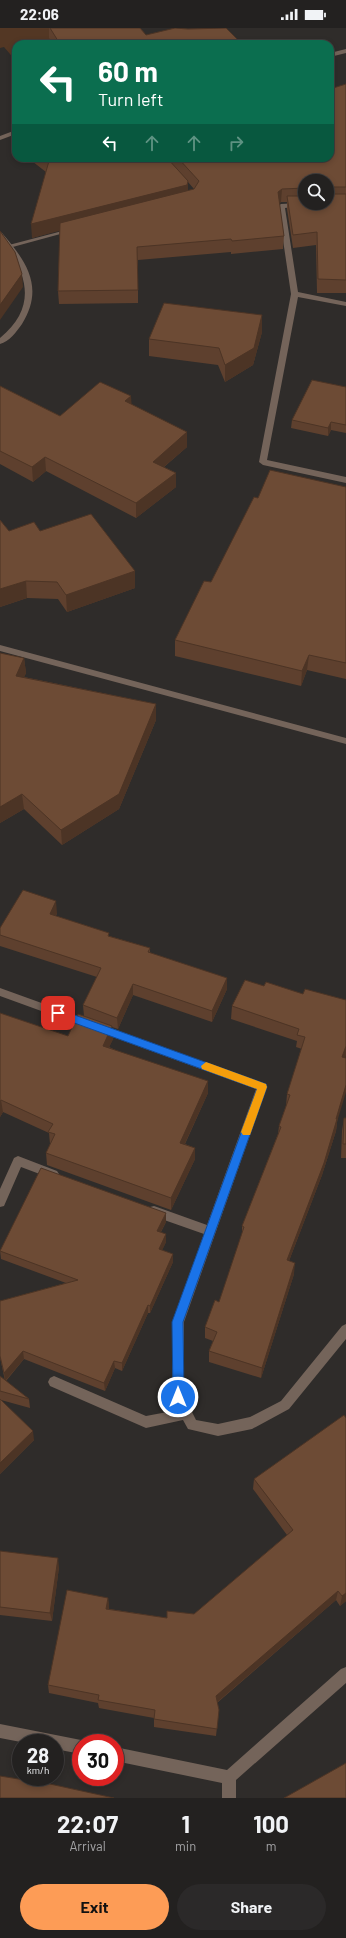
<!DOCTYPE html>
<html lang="en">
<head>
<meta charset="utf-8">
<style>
  body { margin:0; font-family:Barlow,sans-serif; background:#2b2929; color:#f1f3f6; height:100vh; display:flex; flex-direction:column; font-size:15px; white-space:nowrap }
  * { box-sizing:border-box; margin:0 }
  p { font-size:13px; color:#a3a3a5 }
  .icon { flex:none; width:22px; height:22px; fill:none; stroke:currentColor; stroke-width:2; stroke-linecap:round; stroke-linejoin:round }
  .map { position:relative; height:1770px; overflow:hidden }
  .sheet { display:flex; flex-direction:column; background:#232120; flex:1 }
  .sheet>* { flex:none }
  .top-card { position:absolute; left:12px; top:12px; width:322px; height:122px; border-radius:12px; box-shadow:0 2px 6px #0003,0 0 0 1px #403e3e; background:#0b6e4f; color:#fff; overflow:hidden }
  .tools { position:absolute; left:298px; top:146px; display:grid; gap:8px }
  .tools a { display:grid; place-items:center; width:36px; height:36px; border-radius:50%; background:#232120; box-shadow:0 2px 6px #0003,0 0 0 1px #403e3e; font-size:20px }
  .speed { position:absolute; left:12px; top:1706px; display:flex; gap:8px; font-size:20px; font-weight:700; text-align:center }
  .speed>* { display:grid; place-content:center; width:52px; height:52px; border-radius:50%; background:#232120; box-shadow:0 2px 6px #0003,0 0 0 1px #403e3e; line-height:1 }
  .speed small { font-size:10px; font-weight:400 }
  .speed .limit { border:6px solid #d22; background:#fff; color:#111 }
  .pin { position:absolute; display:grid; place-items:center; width:34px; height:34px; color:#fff; margin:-17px; border-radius:8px; box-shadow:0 2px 6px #0006 }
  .me { position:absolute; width:44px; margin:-22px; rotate:0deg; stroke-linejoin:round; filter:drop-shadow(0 0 3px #0008) }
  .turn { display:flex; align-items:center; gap:14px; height:84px; padding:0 20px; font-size:18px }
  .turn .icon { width:52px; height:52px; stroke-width:2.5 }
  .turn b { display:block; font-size:28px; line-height:34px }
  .lanes { display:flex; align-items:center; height:38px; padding:0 20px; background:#0003; justify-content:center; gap:20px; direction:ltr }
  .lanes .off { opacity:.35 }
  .eta { display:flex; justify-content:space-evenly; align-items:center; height:68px; text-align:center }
  .eta b { font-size:24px; font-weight:700; line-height:28px }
  .action { display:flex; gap:8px; margin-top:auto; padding:8px 20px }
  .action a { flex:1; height:46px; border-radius:24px; background:#fd9c56; color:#111; font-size:16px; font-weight:700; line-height:46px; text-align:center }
  .action a+a { background:#2b2929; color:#f1f3f6 }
  .status { display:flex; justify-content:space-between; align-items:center; height:28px; padding:0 20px; background:#232120; direction:ltr }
  .status svg { height:11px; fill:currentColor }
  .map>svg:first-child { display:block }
  .green { fill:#533724 }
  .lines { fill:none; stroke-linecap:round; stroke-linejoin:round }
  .lane { fill:#74645a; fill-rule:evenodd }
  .street { fill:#74645a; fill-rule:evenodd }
  .wall { fill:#5e402e; fill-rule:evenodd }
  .shaded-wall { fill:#4c3425 }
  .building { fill:#6d4b35; stroke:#4c3425 }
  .route { fill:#1a73e8; stroke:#114b97 }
  .slow { fill:#f59e0b }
</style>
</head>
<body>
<div class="status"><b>22:06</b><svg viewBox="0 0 49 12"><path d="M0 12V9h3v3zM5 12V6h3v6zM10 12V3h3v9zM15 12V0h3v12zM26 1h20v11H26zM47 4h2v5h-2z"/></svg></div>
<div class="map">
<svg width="346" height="1770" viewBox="0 0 346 1770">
  <rect width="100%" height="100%" fill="#2f2c2a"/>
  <path class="green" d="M0,0H63L73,16H16V33L4,19L0,20Z"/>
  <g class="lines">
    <path class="lane" d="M70,201L75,202L9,220L5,218Z"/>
    <path class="street" d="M346,21V25L330,29V25Z
      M16,102V106L0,112V108Z
      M300,175L303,177L302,178L285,180L298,264L346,274V278L298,269L267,432L346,449V455L263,437L259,434L291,266L278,178L281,176Z
      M0,204L2,205C26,233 45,259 22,296C17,303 9,314 0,316V310C38,279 28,244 0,211Z
      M0,617L346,710V716L0,623Z
      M0,960L266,1056L267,1059L184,1294V1368L196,1392L218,1396L250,1389L281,1373L342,1298L346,1296V1311L289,1381L252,1401L218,1408L188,1401L183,1392L146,1400L50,1358L48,1354L50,1350L54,1348L146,1388L178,1382L172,1369V1294L204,1206L150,1187L148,1183L150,1179L154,1178L207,1197L256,1061L0,968Z
      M18,1128L57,1143L59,1146L57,1149L53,1151L21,1139L4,1178L0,1179V1161L14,1130Z
      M346,1639V1655L236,1752V1770H222V1755L115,1733V1719L227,1742L341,1641Z
      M0,1696L81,1712L86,1715H81V1726L55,1721V1715H26L0,1710Z"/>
  </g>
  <path class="wall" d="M49,0H140L146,7L188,1L242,16H53L49,10Z
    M346,56V270V265H317L316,217L293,220L287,181V174H281L279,175L284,208L283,221L231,226V224L138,232V275L59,276L58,263L60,202L32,210L46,144L28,130H330ZM305,153H327V175H305ZM188,154L194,161L188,163Z
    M262,287V304L253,337L225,354L218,337L149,328V311Z
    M0,358L60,388L132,377L187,419L164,439L176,445V459L136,490L46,443L33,454L0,436Z
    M346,359V405L331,402L328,408L291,400L292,392Z
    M346,459V651L307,642L301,658L175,628V612L211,554L258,470Z
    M0,492L9,503H40L135,543V560L67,584L58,571L27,570L0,579Z
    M24,630L26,645L24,649L156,676V692L119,781L62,817L24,781L0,795Z
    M57,885L56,888L109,905V908L150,920V925L227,950V961L212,994L133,967L118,1001L112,999L113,1011L109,1019L208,1065L185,1116L195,1120V1131L171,1182L47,1137L46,1125L50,1116L49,1105L3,1084L0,1089V985L68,1008L84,988L83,977L97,949L0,918V900Z
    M264,958L303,966L346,972V1026L345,1030L336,1103L322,1147L289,1233L294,1246L261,1350L209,1334V1323L213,1313L205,1310V1299L219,1274L242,1207V1198L278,1106L279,1098L286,1078L287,1066L302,1021L296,1019L297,1013L231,991L232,978Z
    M344,1090H346V1130H341L342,1103Z
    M166,1194L161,1204L166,1214L162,1222L173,1234L150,1285H148L122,1343L115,1340L105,1363L24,1331L6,1353L29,1371L30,1380L1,1372L34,1412L0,1446V1349L5,1353L0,1329V1273L66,1255L1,1231L0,1222Z
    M346,1390V1573L340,1578L336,1572L217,1675L218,1690L216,1708L154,1699V1690L99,1680L98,1675L49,1665L48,1657L108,1570L109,1581L167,1590L194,1586L287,1507L253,1461L254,1451Z
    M0,1523L59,1539L52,1593L0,1587Z"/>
  <path class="shaded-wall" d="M188,153V166L187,170L32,210L31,196Z
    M282,161L281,174L277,177L278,164Z
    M22,246L23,259L0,292V277Z
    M262,287V304L253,337L225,354V337Z
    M131,368L132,382L125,373Z
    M331,394V402L328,408V400Z
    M187,404V419L153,448V434Z
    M45,429L46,443L33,454L32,439Z
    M176,445V459L136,490V475Z
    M135,543V560L67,584L66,567Z
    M26,553L27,570L0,579V561Z
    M309,627L307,642L301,658L302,643Z
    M24,630L26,645L18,663L16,648Z
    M156,676V692L119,781L62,817L61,802Z
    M22,766L24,781L0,795V779Z
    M56,873L57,885L51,897L50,886Z
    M227,950V961L212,994V983Z
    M133,956V967L118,1001L117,990Z
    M112,998L113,1011L104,1030L103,1018Z
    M346,1018V1026L341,1042L342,1029Z
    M208,1053V1065L180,1126V1115Z
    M346,1057V1064L337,1094L336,1103L322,1147L285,1243L287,1232L336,1091Z
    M1,1072L3,1084L0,1089V1074Z
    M195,1120V1131L171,1182V1170Z
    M166,1185V1194L157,1211V1203Z
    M166,1206V1214L159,1229V1221Z
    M173,1226V1234L150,1285V1278Z
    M295,1235L294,1246L261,1350L262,1340Z
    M148,1277V1285L122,1343V1335Z
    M23,1323L24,1331L5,1353L4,1345Z
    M114,1333L115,1340L105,1363L104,1355Z
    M33,1403L34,1412L0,1446V1435Z
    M58,1530L59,1539L52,1593L50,1585Z
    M338,1563L336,1572L215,1676L216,1668Z
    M346,1565V1573L340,1578L342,1568Z
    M108,1570L109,1579L107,1590L106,1581Z"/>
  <path class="building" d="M50,0H140L146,7L175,0L188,1L226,0L242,16H60Z
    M346,56V159H327V153H305V160L282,161L278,164L284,208L232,213L231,211L137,219L138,262L58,263L60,195L194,161L199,153L178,130H330V61Z
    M44,130H167L188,153L187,157L31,196L49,133Z
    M327,166H346V252L318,251L317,204L293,207L287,168H305V175H327Z
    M0,203L15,224L22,246L0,277Z
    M164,275L262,287L254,320L225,337L219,320L149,311Z
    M312,352L346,359V397L331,394L328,400L292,392Z
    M100,354L131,368L125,373L187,404L153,434L176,445L136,475L45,429L32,439L0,423V358L60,388Z
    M270,442L346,459V635L309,627L302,643L175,612L204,553L211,554L254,469L258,470Z
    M91,486L135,543L66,567L57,554L26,553L0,561V492L9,503L34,494L40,503Z
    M0,625L24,630L16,648L156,676L119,766L61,802L22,766L0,779Z
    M23,862L56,873L50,886L109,905L108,908L150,920L148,924L227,950L212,983L133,956L117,990L83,977L101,940L0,907V900Z
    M245,952L264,958L266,954L303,966L305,961L346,972V1018L342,1029L346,1030V1057L336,1091H337L324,1135L287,1232L295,1235L262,1340L209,1323L217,1304L205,1299L215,1272L219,1274L244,1199L242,1198L281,1099L279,1098L290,1067L287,1066L305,1009L297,1007L299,1001L232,978Z
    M0,985L68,1008L78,986L112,998L103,1018L208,1053L180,1115L195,1120L171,1170L46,1125L55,1106L48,1104L53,1096L1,1072L0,1074Z
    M344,1090H346V1116H343Z
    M41,1140L166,1185L157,1203L166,1206L159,1221L173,1226L150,1278L148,1277L122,1335L114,1333L104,1355L23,1323L4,1345L0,1328V1273L78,1252L0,1223Z
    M0,1348L29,1371L0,1363Z
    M0,1371L33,1403L0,1435Z
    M344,1387L346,1390V1565L342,1568L338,1563L216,1668L219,1682L217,1701L154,1691L155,1682L98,1672L99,1667L48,1657L67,1562L108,1570L106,1581L167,1590V1583L194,1586L293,1502L254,1451Z
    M0,1523L58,1530L50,1585L0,1579Z
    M346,1735V1770H284Z
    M0,1748L50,1756L114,1770H0Z"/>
  <path class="route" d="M58,981L266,1056L267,1059L183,1294L184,1369L182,1373L178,1375L174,1373L173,1369L172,1294L257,1061L55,988L54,985Z"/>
  <path class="slow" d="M206,1034L266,1056L267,1059L250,1107H243L241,1104L257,1061L202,1041L201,1038Z"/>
</svg>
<div class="tools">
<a><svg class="icon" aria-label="search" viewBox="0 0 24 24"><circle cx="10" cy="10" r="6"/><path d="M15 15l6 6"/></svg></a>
</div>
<div class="speed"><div>28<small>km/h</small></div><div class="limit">30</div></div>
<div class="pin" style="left:58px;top:985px;background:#d93025"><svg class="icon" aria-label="arrive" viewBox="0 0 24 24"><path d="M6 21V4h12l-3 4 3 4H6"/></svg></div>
<svg class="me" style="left:178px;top:1369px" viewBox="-20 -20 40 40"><circle r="17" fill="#1a73e8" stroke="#fff" stroke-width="3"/><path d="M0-11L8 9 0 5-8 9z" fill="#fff"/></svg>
<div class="top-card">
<div class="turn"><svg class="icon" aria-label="left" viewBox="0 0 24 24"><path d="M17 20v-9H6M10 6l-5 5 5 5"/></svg><div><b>60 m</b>Turn left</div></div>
<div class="lanes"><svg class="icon" aria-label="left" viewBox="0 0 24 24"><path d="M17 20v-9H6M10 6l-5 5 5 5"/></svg><svg class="icon off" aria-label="ahead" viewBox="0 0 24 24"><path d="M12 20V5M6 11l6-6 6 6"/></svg><svg class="icon off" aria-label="ahead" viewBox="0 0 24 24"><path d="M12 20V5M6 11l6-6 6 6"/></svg><svg class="icon off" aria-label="right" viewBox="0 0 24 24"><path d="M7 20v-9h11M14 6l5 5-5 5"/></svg></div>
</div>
</div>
<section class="sheet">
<div class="eta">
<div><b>22:07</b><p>Arrival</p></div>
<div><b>1</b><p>min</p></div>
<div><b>100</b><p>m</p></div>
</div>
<div class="action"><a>Exit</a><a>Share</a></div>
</section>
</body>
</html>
